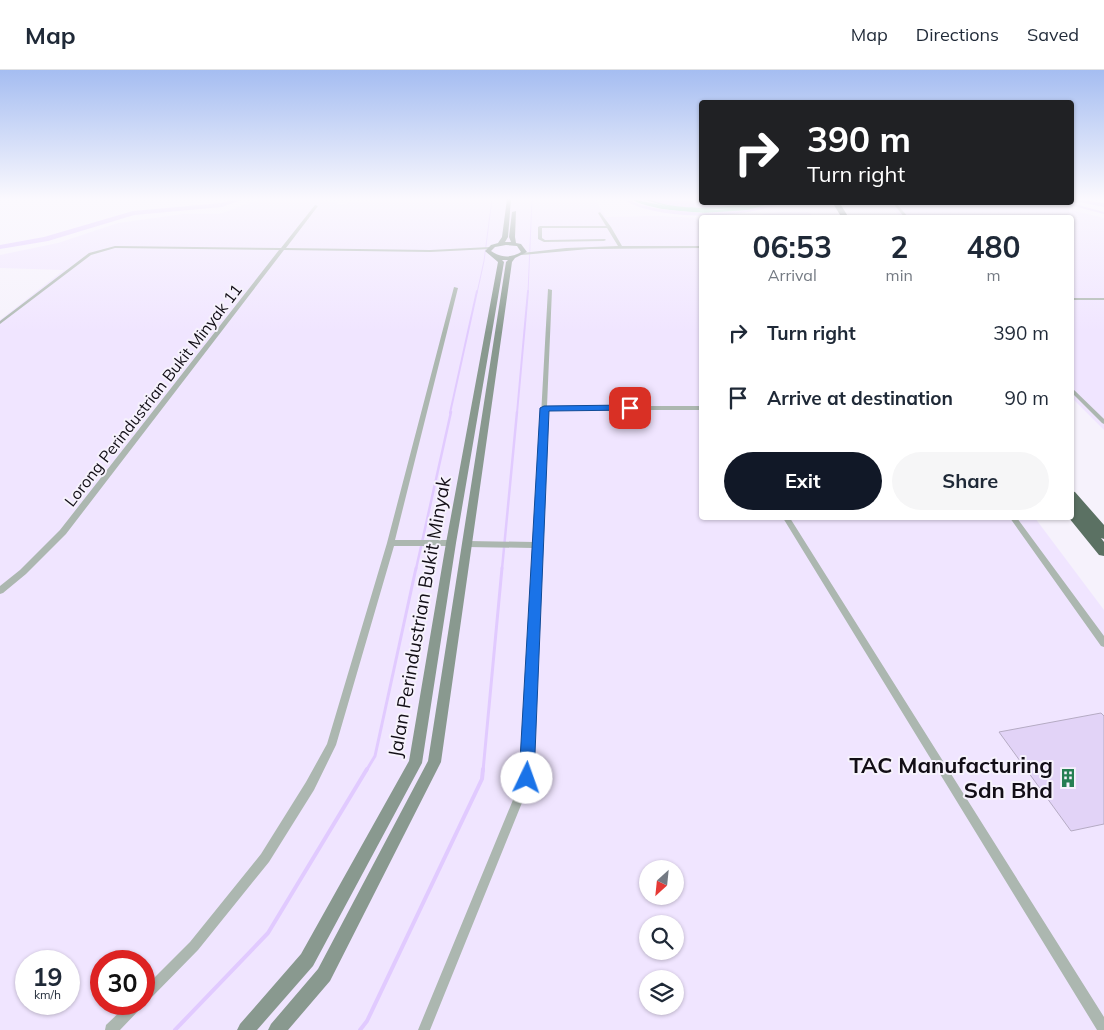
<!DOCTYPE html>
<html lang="en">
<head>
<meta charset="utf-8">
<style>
  body { margin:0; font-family:Mulish,sans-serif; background:#f6f6f7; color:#1f2937; height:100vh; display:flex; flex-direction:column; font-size:19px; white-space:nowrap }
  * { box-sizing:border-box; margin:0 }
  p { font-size:16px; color:#747a83 }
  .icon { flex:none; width:28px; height:28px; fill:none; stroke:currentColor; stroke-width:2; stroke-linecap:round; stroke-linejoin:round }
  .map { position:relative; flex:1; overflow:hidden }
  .details { position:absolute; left:699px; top:145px; width:375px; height:305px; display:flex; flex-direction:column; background:#fff; border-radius:5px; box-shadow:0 1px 4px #0004 }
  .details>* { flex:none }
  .top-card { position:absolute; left:699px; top:30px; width:375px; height:105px; border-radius:5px; box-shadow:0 1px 4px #0004; background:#202124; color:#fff; overflow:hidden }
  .needle { width:32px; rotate:207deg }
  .tools { position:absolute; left:639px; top:790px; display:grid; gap:10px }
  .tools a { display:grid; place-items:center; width:45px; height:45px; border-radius:50%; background:#fff; box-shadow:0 1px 4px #0004; font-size:25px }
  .speed { position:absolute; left:15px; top:880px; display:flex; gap:10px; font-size:25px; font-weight:700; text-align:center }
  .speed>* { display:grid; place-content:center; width:65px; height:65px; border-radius:50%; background:#fff; box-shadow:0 1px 4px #0004; line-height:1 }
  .speed small { font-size:12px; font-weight:400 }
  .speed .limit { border:8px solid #d22; background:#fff; color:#111 }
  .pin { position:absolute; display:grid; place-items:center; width:42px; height:42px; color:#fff; margin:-21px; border-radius:10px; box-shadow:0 2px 8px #0006 }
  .me { position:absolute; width:55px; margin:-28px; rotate:3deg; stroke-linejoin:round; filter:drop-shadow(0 0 4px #0008) }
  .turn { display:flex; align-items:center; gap:18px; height:105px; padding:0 25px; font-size:22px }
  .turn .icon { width:65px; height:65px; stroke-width:2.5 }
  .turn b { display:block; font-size:35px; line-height:42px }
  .eta { display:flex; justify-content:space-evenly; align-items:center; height:85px; text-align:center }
  .eta b { font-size:30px; font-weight:700; line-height:35px }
  .button { display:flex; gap:10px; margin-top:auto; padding:10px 25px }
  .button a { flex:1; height:58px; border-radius:30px; background:#111827; color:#fff; font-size:20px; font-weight:700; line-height:58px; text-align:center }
  .button a+a { background:#f6f6f7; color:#1f2937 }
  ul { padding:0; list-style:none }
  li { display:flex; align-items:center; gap:15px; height:65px; padding:0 25px }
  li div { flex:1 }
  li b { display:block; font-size:19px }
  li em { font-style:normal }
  header { display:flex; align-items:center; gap:30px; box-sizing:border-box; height:70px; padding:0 25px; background:#fff; border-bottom:1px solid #e0e1e3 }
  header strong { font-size:24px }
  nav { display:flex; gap:28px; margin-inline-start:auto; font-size:18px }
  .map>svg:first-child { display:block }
  .built { fill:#f0e5ff; fill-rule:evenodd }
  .green { fill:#7ed7a4 }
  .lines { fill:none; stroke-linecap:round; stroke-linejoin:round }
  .stream-far4 { stroke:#e1caff; stroke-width:1 }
  .stream-far3 { stroke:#e1caff; stroke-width:2 }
  .stream-far2 { stroke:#e1caff; stroke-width:2.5 }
  .stream-far1 { stroke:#e1caff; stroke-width:3 }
  .stream { stroke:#e1caff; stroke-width:4 }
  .canal { fill:#e1caff; fill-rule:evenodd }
  .river { fill:#e1caff; fill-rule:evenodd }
  .building { fill:#e2d3f7; stroke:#b5abc3 }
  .street { fill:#acb7b0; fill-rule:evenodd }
  .secondary { fill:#89998f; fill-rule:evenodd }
  .highway { fill:#5b7163; fill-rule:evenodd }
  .route { fill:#1a73e8; stroke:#114b97 }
  .labels { text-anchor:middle; stroke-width:4; stroke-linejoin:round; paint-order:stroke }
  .far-street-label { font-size:16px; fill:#120e16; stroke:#f6f2fc }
  .street-label { font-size:19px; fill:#120e16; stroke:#f6f2fc }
  .near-poi-label { font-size:22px; font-weight:bold; fill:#120e16; stroke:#f6f2fc; text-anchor:end }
</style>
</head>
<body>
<header>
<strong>Map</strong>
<nav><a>Map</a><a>Directions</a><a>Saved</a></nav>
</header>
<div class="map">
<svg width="1104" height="960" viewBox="0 0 1104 960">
  <rect width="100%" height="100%" fill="#f6f2fc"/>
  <path class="built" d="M260,129H314L341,134L379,129H595L606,147L659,146L701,148V448H1035L1104,540V960H0V250L64,200L0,198V185L58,173L118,153L183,144H219ZM648,799H675V826H648ZM648,854H675V881H648ZM26,891H69V934H26ZM101,891H144V934H101ZM648,909H675V936H648Z
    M887,133H1041L1104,148V360L1071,327V148L901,147Z
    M777,142H809L813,147H748Z"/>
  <path class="green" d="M631,129L667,136L717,140L778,133C749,147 659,146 631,129Z
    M643,129L709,137L761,133C728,142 675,142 643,129Z"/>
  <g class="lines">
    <path class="stream-far4" d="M477,223L484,191L492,129
      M528,223L532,129"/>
    <path class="stream-far3" d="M450,343L477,221
      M517,343L528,221"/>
    <path class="stream-far2" d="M416,499L451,342
      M502,499L517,342"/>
    <path class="stream-far1" d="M366,701L375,686L416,498
      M483,701L502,498"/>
    <path class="stream" d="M175,960L268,863L367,699
      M360,960L367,951L482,709L483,699"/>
    <path class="canal" d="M622,129H627L641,135L659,139L703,143L747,140L777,132H785C745,149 659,152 622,129Z
      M1067,132L1104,142V144L1058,132Z"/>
    <path class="river" d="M234,129H244L222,137L134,145L48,171L0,179V175L44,167L133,141L221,133Z
      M650,129L742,132C726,141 665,139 650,129Z
      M1074,129L1104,133V137L1074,131Z"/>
  </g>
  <path class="building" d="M1101,643L1104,646V754L1071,761L999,662Z"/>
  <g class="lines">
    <path class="street" d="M892,132H895L909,148H905Z
      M315,135L318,136L286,178L430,180L490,177L492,178L490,179L430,182L284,180L66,464L26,504L3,523L0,524V516L20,500L60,460L279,180L115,178L91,185L0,254V251L89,183L115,176L281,178Z
      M600,142L611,157L622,176H701V178L589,179L522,185L520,184L522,183L566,178L618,176L607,158H542V168L545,170L605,169L606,170L604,171L544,172L538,169V157L540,156H606L598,143Z
      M454,217L458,218L395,470H451L455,473L451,476H394L336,675L314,720L269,792L198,880L148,931L144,933V918L190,872L261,784L306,712L327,674L387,473Z
      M548,219L552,220L547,336H701V340H547L532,708L430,960H418L522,708L534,478L468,477L464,474L468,471L534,472Z
      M1071,228H1104V230H1071Z
      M1071,317L1104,349V354L1102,353L1071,322Z
      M783,448H790L1104,947V960H1097Z
      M1010,448H1017L1104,566V577L1101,576Z
      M128,934H143L141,938L120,960H105L106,955Z"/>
    <path class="secondary" d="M507,129H511L508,167L505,172H511L509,167L512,142L516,141L515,167L516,173L521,174L527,182L515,188L512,192L441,692L330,911L288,960H268L271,954L318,899L428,691L506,192L508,190H502L504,192L456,473L422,693L313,896L257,960H237L240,954L301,884L409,691L446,473L498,192L485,181L491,175L498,173L502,167ZM506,175L517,176L521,182C511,188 501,188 491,181L495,177Z"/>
    <path class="highway" d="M832,132H839L849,148H842Z
      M1071,421L1075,422L1104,455V469L1101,468L1104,472V486L1099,485L1069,448H1071V437H1074L1071,434Z"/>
  </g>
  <linearGradient id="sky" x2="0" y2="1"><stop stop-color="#a5bdf1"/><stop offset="0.49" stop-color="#fbf9fe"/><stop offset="1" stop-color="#fbf9fe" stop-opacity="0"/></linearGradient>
  <rect width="1104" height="263" fill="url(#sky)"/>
  <path class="route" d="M630,335L635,338L634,340L549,341L534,708L532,714L527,716L521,714L519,708L540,338L544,336Z"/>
  <defs>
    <g id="building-bare" transform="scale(1.5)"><path d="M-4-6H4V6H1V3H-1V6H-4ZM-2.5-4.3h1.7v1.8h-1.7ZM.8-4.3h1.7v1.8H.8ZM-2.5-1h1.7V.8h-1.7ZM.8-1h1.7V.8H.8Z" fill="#267f53" stroke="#f6f2fc" stroke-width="2.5" paint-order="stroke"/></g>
  </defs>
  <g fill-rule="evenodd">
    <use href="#building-bare" x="1068" y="708"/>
  </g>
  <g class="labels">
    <g class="far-street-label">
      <text transform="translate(153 325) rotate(-52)" y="6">Lorong Perindustrian Bukit Minyak 11</text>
    </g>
    <g class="street-label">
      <text transform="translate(419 547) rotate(-80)" y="7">Jalan Perindustrian Bukit Minyak</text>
    </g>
    <g class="near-poi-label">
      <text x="1053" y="703">TAC Manufacturing<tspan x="1053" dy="25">Sdn Bhd</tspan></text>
    </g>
  </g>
</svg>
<div class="tools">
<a><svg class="needle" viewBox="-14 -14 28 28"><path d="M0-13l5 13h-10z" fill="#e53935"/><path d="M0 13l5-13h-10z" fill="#747a83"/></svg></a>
<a><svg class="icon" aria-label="search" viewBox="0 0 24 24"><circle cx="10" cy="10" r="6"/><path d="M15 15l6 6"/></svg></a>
<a><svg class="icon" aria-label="layers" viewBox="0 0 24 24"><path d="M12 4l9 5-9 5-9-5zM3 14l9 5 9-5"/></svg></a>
</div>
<div class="speed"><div>19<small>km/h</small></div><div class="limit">30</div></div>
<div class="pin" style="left:630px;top:338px;background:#d93025"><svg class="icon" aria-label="arrive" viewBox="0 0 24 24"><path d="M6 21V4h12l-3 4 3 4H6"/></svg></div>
<svg class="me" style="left:527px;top:708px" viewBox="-20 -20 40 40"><circle r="19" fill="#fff"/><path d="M0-13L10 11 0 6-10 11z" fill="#1a73e8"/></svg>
<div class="top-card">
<div class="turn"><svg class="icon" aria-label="right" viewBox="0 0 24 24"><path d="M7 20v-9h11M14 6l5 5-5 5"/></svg><div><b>390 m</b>Turn right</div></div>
</div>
<section class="details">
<div class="eta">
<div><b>06:53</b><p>Arrival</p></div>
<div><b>2</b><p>min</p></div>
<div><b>480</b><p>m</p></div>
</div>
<ul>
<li><svg class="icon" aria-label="right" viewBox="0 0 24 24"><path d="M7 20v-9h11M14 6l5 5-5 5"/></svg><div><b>Turn right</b></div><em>390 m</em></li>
<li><svg class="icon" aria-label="arrive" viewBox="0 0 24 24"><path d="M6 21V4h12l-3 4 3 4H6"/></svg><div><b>Arrive at destination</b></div><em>90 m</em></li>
</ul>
<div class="button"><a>Exit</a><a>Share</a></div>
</section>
</div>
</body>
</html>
